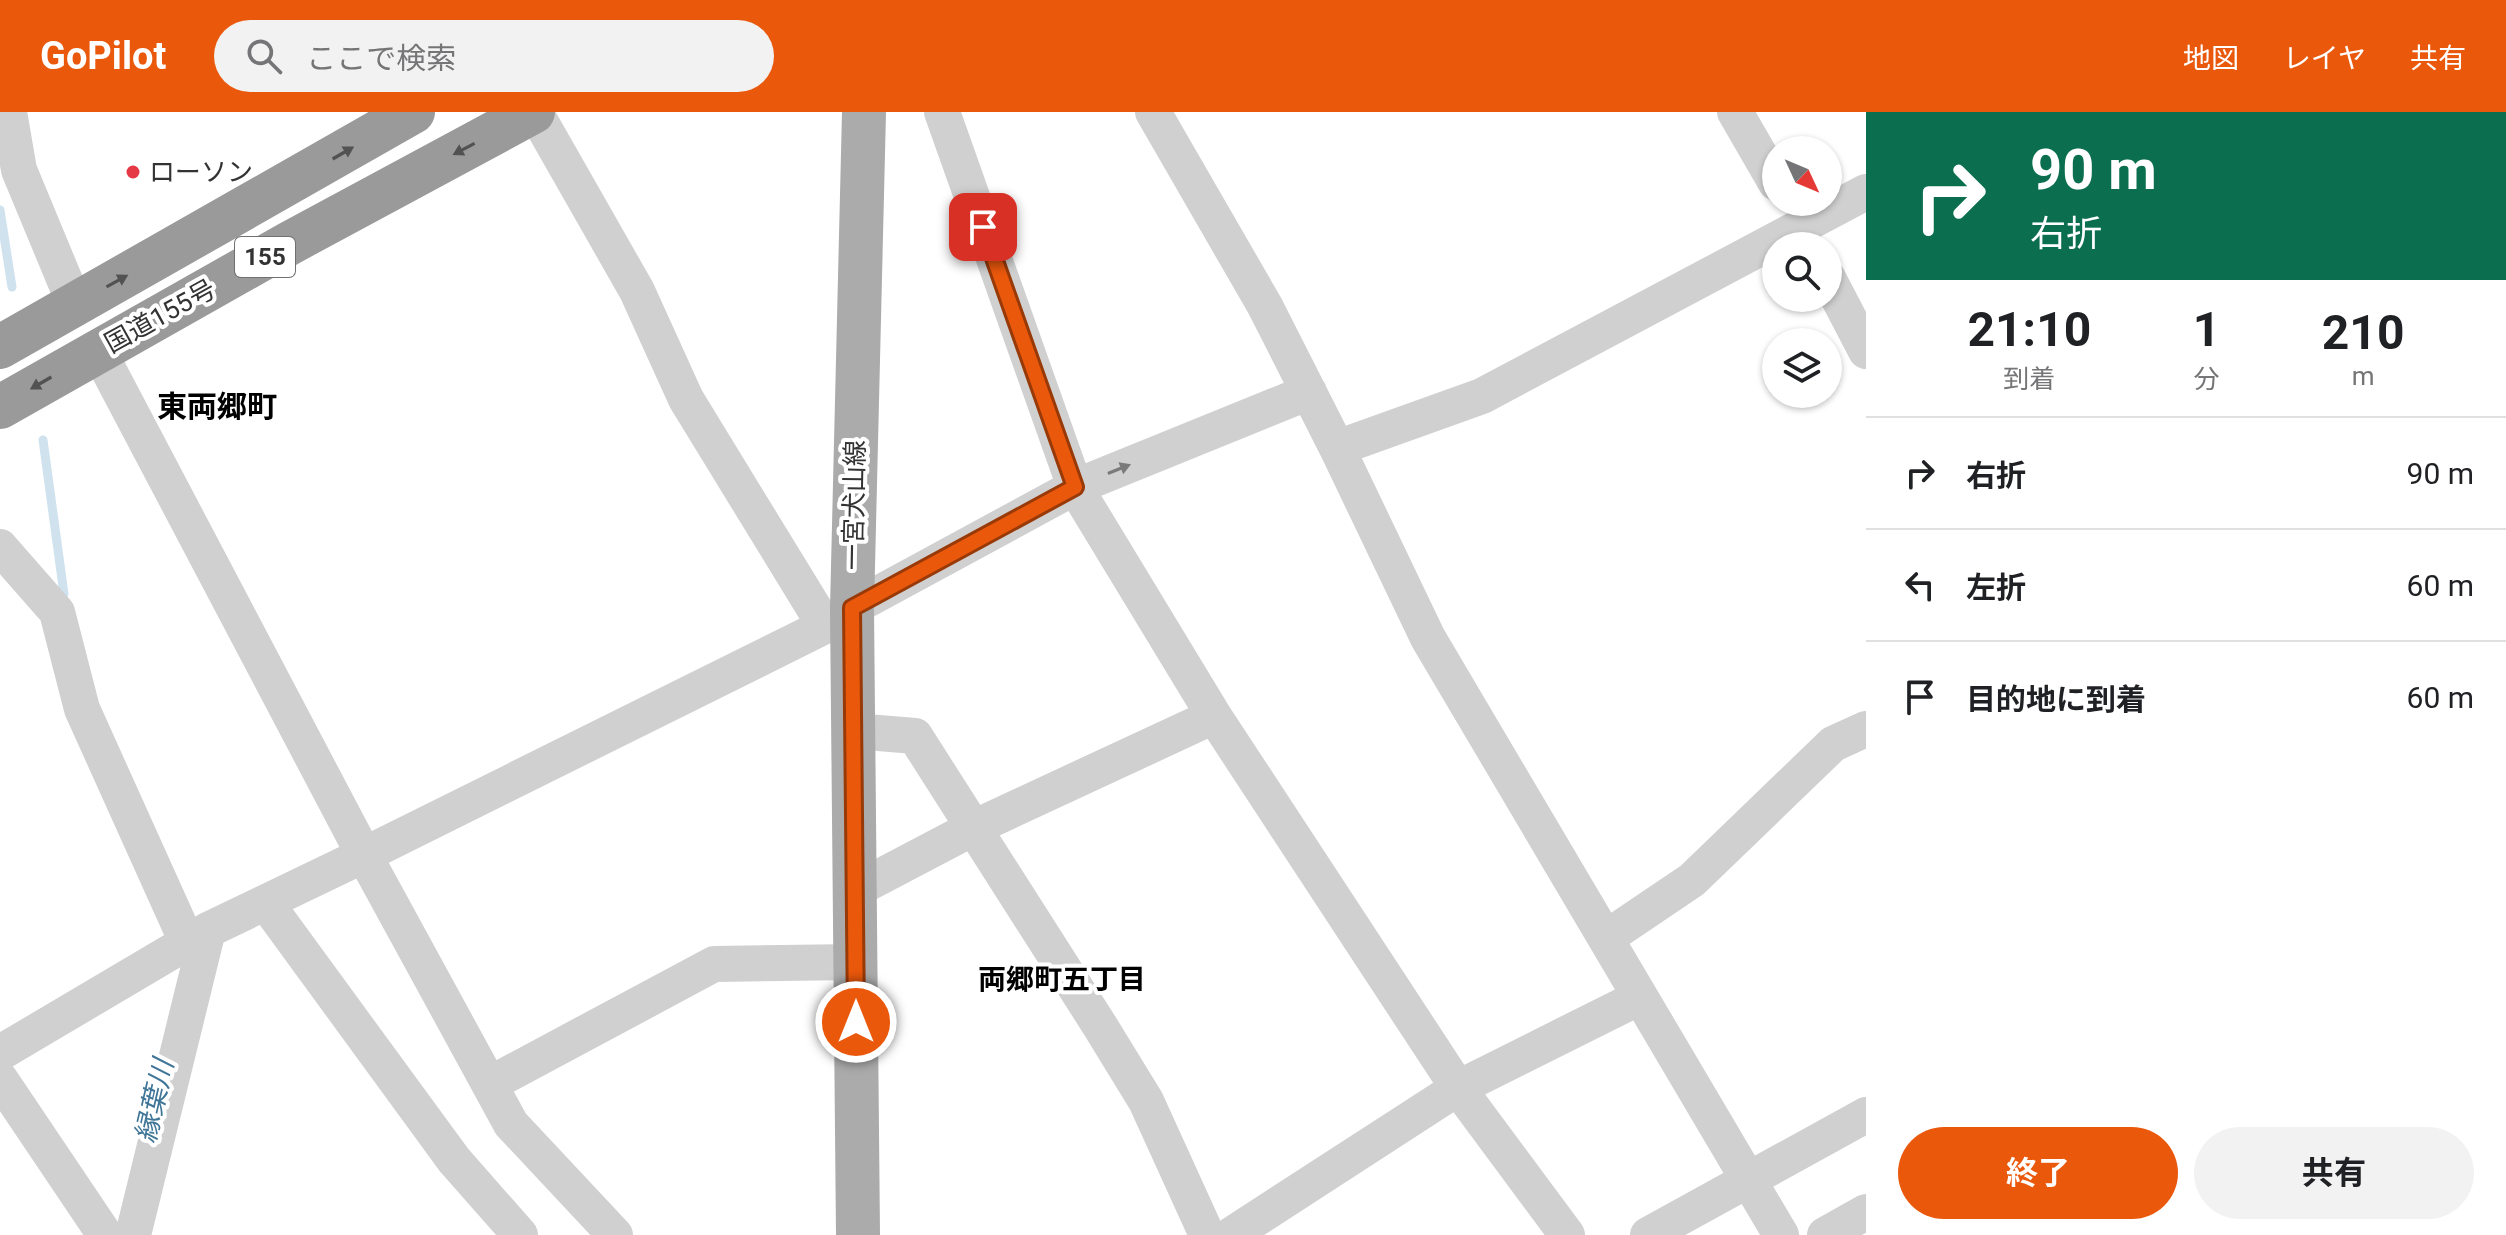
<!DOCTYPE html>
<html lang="ja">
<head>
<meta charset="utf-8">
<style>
  body { margin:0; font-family:Roboto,"Noto Sans JP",sans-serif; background:#f2f2f2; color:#202124; height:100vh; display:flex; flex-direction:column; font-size:30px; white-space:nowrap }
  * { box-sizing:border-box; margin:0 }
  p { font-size:26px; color:#757577 }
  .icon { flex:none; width:44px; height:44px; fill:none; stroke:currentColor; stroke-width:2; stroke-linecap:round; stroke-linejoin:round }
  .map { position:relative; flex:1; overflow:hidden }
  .details { display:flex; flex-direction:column; background:#fff; width:640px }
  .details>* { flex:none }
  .top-card { background:#0b6e4f; color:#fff; overflow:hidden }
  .needle { width:52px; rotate:134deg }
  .buttons { position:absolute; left:1762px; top:24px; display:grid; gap:16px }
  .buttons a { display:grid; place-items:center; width:80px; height:80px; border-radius:50%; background:#fff; box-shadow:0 2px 6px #0004; font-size:40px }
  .pin { position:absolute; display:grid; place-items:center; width:68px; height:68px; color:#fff; margin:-34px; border-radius:16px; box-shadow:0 4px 12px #0006 }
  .me { position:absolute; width:88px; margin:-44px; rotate:0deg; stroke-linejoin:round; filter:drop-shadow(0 0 6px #0008) }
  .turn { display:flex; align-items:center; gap:28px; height:168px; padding:0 32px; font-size:36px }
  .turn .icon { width:104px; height:104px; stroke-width:2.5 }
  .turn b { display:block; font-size:56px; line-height:68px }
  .eta { display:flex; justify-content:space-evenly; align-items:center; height:136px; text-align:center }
  .eta b { font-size:48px; font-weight:700; line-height:56px }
  .cta { display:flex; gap:16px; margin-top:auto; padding:16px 32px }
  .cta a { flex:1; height:92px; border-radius:48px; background:#ea580c; color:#fff; font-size:32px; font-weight:700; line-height:92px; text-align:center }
  .cta a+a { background:#f2f2f2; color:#202124 }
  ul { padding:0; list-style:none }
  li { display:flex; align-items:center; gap:24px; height:112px; padding:0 32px; border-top:2px solid #e0e0e0 }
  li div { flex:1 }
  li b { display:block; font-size:30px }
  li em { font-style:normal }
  header { display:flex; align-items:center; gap:48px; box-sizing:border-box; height:112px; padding:0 40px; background:#ea580c; color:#fff }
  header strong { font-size:38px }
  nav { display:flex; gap:44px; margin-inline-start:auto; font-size:28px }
  .search { width:560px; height:72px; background:#f2f2f2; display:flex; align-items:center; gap:20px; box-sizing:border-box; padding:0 28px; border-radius:44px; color:#757577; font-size:30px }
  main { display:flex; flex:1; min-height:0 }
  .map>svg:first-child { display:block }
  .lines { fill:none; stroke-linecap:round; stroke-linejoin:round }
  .stream { stroke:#cfe2ee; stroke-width:9 }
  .minor { stroke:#d0d0d0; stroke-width:36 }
  .major { stroke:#ababab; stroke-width:44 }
  .highway { stroke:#9a9a9a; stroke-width:44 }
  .oneway { fill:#525252 }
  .oneway2 { fill:#7a7a7a }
  .route-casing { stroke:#983908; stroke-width:20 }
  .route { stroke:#ea580c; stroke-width:14 }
  .poi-dot { fill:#e63946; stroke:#fff; stroke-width:3 }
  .labels { text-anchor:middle; stroke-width:8; stroke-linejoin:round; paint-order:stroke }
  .shield { fill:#fff; stroke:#707070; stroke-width:2 }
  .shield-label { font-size:24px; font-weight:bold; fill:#333 }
  .poi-label { font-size:26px; fill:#333; stroke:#fff; text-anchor:start }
  .street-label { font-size:26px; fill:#333; stroke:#fff }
  .neighbourhood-label { font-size:28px; font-weight:bold; fill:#000; stroke:#fff }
  .water-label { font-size:28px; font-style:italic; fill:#3f7597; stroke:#fff }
  .quarter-label { font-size:30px; font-weight:bold; fill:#000; stroke:#fff }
</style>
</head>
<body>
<header>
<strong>GoPilot</strong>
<div class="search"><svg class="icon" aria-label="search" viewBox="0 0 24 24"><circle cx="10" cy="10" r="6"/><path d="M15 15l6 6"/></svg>ここで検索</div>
<nav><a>地図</a><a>レイヤ</a><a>共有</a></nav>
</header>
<main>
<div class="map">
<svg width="1866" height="1123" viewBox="0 0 1866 1123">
  <rect width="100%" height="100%" fill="#fff"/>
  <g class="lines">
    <path class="stream" d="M0,98L12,175
      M43,328L64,482"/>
    <path class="minor" d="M9,0L19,58L75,193
      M535,0L637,179L686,287L825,514
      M942,0L1075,375L1214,604L1458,976L1567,1123
      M1153,0L1265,194L1337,336L1428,526L1781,1123
      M1735,0L1776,71
      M1828,166L1866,239
      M98,238L364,743L511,1012L615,1123
      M1337,336L1482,284L1866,80
      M0,435L57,500L82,597L187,830
      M854,619L915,624L1100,914L1146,989L1207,1123
      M855,778L973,716L1214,604
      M266,791L454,1048L520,1123
      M1606,826L1692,768L1833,632L1866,617
      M0,941L208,818L364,743L825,514L852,496L1075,375L1309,280
      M0,967L105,1123
      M490,972L714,852L856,850
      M133,1123L208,818
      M1231,1123L1458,976L1640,885
      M1648,1123L1866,1003
      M1825,1123L1866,1100"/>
    <path class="major" d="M858,1123L852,496L864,0"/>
    <path class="highway" d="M0,235L413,0
      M0,295L290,131L533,0"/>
  </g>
  <defs><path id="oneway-solid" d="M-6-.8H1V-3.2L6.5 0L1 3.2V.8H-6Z" transform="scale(2)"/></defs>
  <g class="oneway">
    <use href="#oneway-solid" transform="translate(464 37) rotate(152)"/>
    <use href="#oneway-solid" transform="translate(343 41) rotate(-30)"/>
    <use href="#oneway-solid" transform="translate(117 169) rotate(-29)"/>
    <use href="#oneway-solid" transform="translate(41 271) rotate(150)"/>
  </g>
  <use class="oneway2" href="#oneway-solid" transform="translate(1119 357) rotate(-22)"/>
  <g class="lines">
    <g class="route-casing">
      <path id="route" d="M856,910L852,496L1075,375L983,115"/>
    </g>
    <use href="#route" class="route"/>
  </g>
  <circle class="poi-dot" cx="133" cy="60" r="8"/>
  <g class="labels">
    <rect class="shield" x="235" y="125" width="60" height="40" rx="6"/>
    <g class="shield-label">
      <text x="265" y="153">155</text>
    </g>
    <g class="poi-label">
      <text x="149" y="69">ローソン</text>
    </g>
    <g class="street-label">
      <text transform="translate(160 204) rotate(-29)" y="9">国道155号</text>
      <text transform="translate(854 393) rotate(-89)" y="9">一宮犬山線</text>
    </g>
    <g class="neighbourhood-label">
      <text x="1062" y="877">両郷町五丁目</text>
    </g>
    <g class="water-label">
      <text transform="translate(154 989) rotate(-77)" y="10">縁葉川</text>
    </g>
    <g class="quarter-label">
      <text x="217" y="305">東両郷町</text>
    </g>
  </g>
</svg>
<div class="buttons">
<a><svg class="needle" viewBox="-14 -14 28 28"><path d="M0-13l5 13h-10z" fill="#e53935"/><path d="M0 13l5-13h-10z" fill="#757577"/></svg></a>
<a><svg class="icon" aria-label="search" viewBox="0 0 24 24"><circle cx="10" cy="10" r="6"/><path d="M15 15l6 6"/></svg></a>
<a><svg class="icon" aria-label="layers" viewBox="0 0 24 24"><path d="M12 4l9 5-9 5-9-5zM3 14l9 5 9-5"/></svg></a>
</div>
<div class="pin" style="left:983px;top:115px;background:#d93025"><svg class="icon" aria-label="arrive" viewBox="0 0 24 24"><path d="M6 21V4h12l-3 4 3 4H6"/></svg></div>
<svg class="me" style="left:856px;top:910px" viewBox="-20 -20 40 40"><circle r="17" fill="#ea580c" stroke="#fff" stroke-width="3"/><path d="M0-11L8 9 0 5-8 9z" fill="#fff"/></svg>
</div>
<section class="details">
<div class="top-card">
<div class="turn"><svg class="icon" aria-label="right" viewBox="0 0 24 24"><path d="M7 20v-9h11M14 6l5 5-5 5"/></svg><div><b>90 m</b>右折</div></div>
</div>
<div class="eta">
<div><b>21:10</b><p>到着</p></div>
<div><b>1</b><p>分</p></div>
<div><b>210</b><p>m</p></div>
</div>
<ul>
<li><svg class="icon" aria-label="right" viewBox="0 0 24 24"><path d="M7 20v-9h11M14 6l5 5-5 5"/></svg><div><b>右折</b></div><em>90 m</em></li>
<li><svg class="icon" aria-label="left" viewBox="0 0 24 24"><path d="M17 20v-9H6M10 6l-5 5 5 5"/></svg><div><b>左折</b></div><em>60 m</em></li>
<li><svg class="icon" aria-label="arrive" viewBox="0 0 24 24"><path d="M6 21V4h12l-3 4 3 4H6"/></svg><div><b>目的地に到着</b></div><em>60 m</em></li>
</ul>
<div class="cta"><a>終了</a><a>共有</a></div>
</section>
</main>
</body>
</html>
